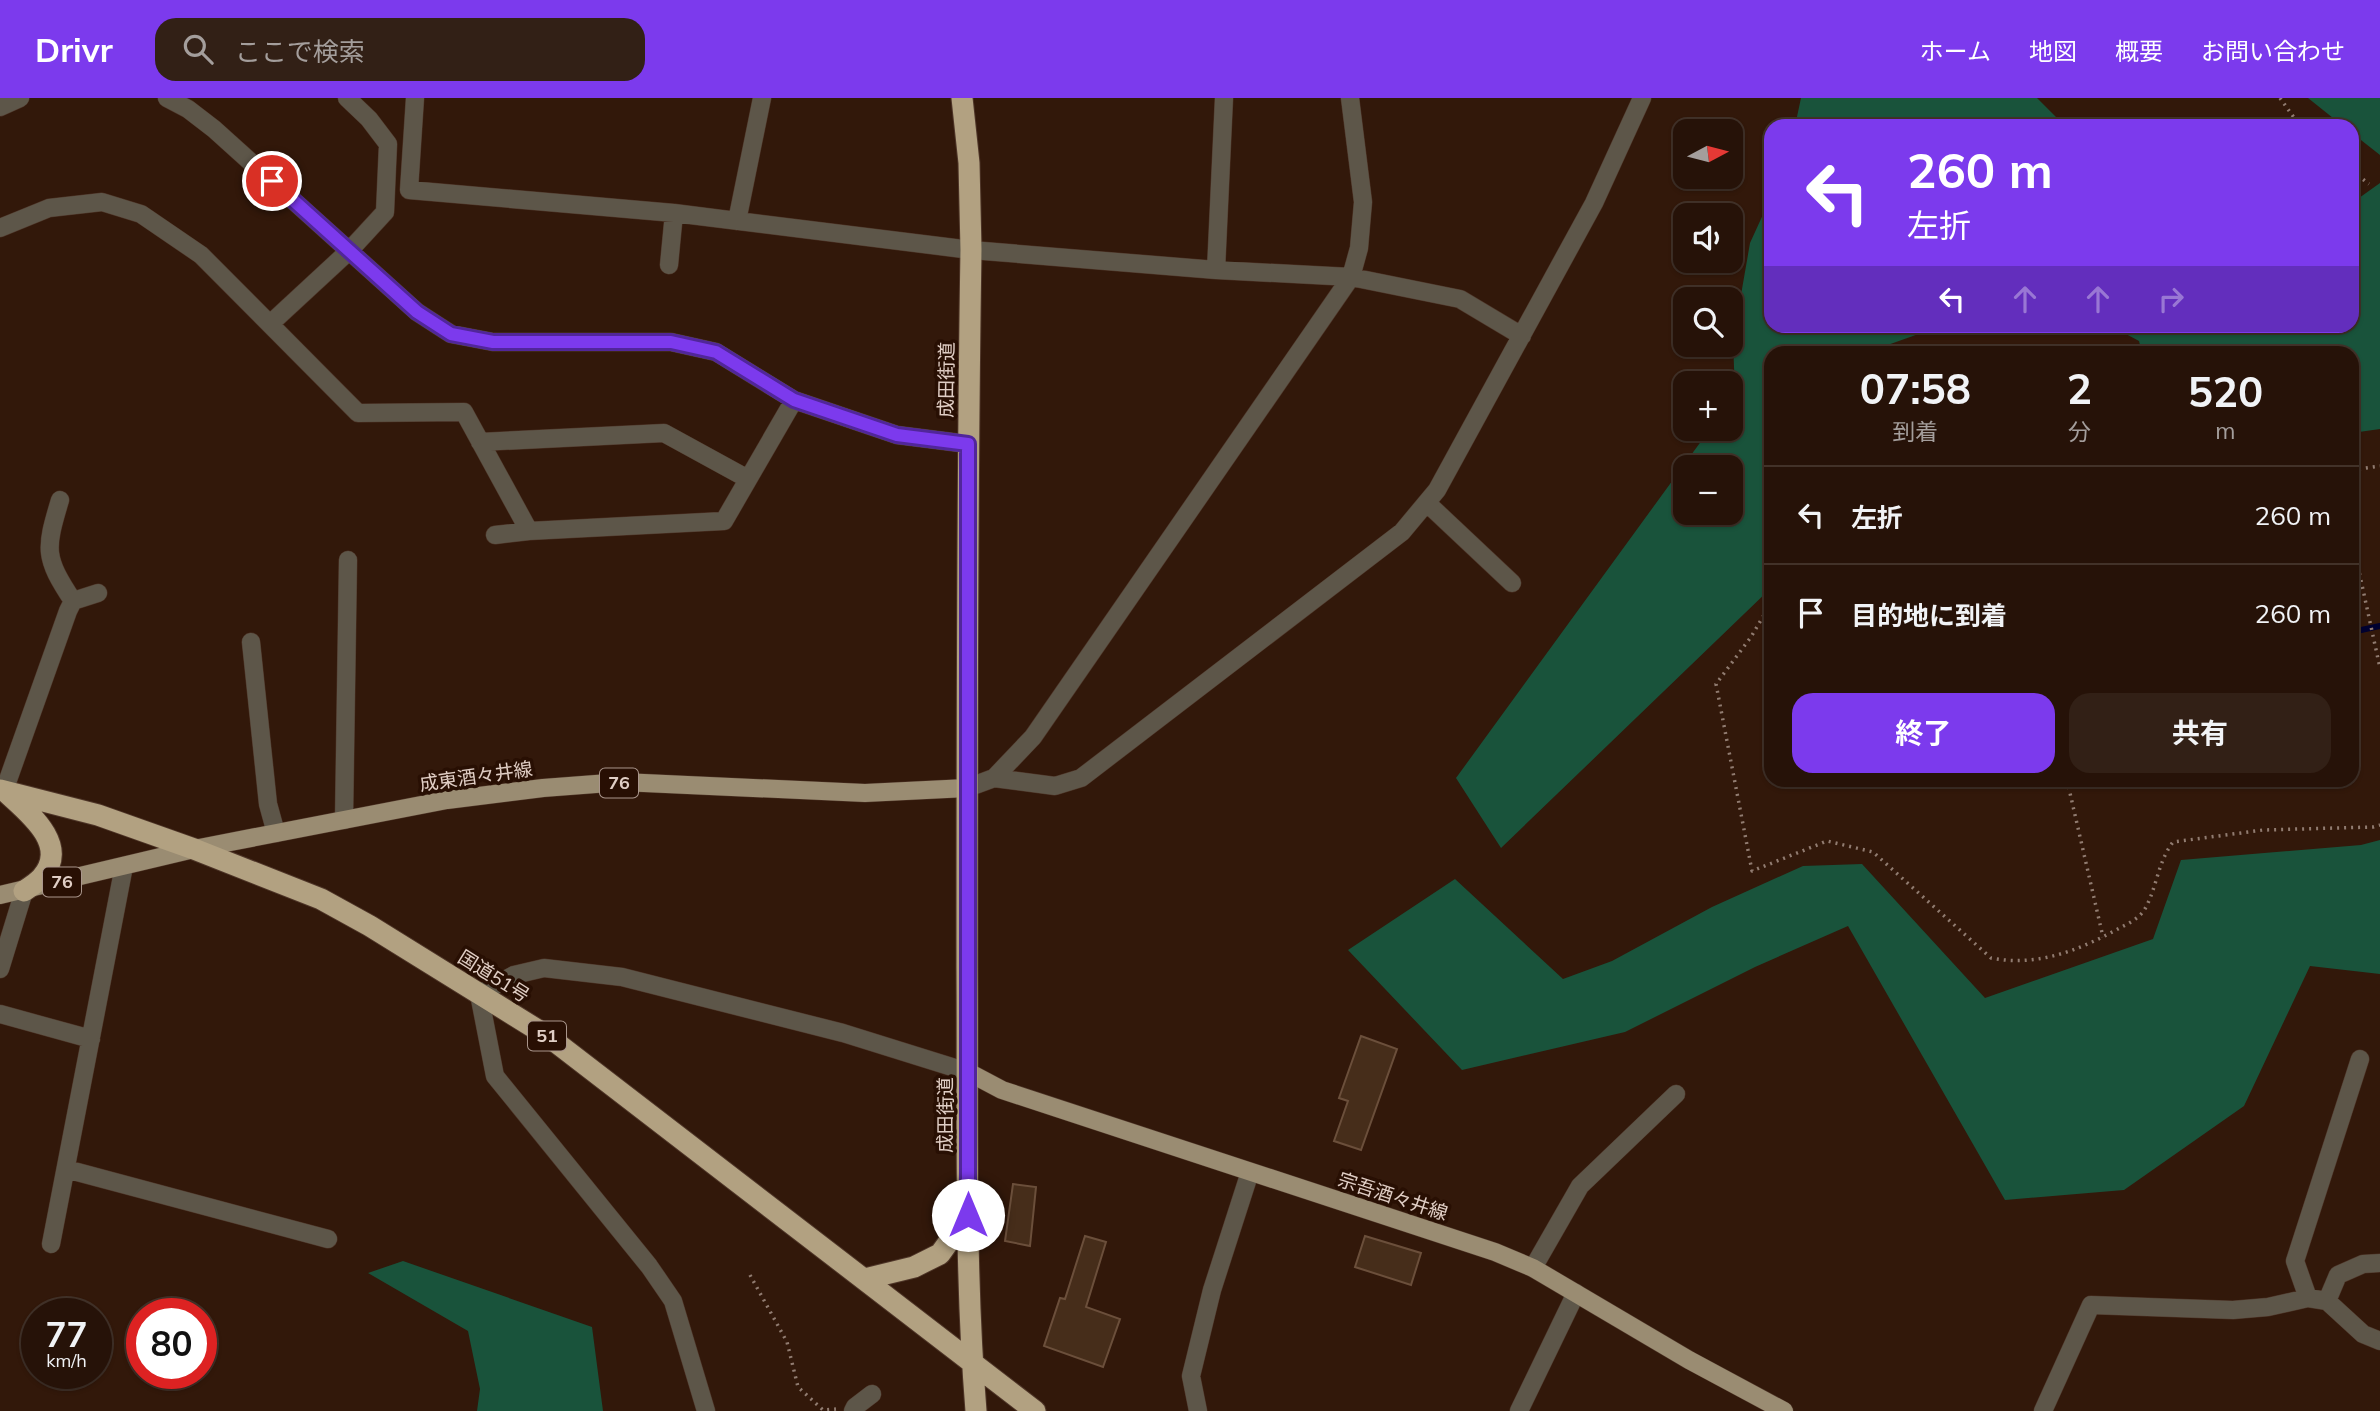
<!DOCTYPE html>
<html lang="ja">
<head>
<meta charset="utf-8">
<style>
  body { margin:0; font-family:Mulish,"Noto Sans JP",sans-serif; background:#322016; color:#f1f3f6; height:100vh; display:flex; flex-direction:column; font-size:26px; white-space:nowrap }
  * { box-sizing:border-box; margin:0 }
  p { font-size:23px; color:#a49e9c }
  .icon { flex:none; width:38px; height:38px; fill:none; stroke:currentColor; stroke-width:2; stroke-linecap:round; stroke-linejoin:round }
  .map { position:relative; flex:1; overflow:hidden }
  .side { position:absolute; left:1764px; top:248px; width:595px; height:441px; display:flex; flex-direction:column; background:#261208; border-radius:21px; box-shadow:0 2px 5px #0004,0 0 0 2px #423229 }
  .side>* { flex:none }
  .top-card { position:absolute; left:1764px; top:21px; width:595px; height:214px; border-radius:21px; box-shadow:0 2px 5px #0004,0 0 0 2px #423229; background:#7c3aed; color:#fff; overflow:hidden }
  .needle { width:46px; rotate:83deg }
  .tools { position:absolute; left:1673px; top:21px; display:grid; gap:14px }
  .tools a { display:grid; place-items:center; width:70px; height:70px; border-radius:14px; background:#261208; box-shadow:0 2px 5px #0004,0 0 0 2px #423229; font-size:35px }
  .speed { position:absolute; left:21px; top:1200px; display:flex; gap:14px; font-size:35px; font-weight:700; text-align:center }
  .speed>* { display:grid; place-content:center; width:91px; height:91px; border-radius:50%; background:#261208; box-shadow:0 2px 5px #0004,0 0 0 2px #423229; line-height:1 }
  .speed small { font-size:18px; font-weight:400 }
  .speed .limit { border:10px solid #d22; background:#fff; color:#111 }
  .pin { position:absolute; display:grid; place-items:center; width:60px; height:60px; color:#fff; margin:-30px; border:4px solid #fff; border-radius:50%; box-shadow:0 2px 7px #0007 }
  .me { position:absolute; width:77px; margin:-38px; rotate:0deg; stroke-linejoin:round; filter:drop-shadow(0 0 5px #0008) }
  .turn { display:flex; align-items:center; gap:24px; height:147px; padding:0 28px; font-size:32px }
  .turn .icon { width:91px; height:91px; stroke-width:2.5 }
  .turn b { display:block; font-size:49px; line-height:60px }
  .lanes { display:flex; align-items:center; height:66px; padding:0 28px; background:#0003; justify-content:center; gap:35px; direction:ltr }
  .lanes .off { opacity:.35 }
  .eta { display:flex; justify-content:space-evenly; align-items:center; height:119px; text-align:center }
  .eta b { font-size:42px; font-weight:700; line-height:49px }
  .cta { display:flex; gap:14px; margin-top:auto; padding:14px 28px }
  .cta a { flex:1; height:80px; border-radius:21px; background:#7c3aed; color:#fff; font-size:28px; font-weight:700; line-height:80px; text-align:center }
  .cta a+a { background:#322016; color:#f1f3f6 }
  ul { padding:0; list-style:none }
  li { display:flex; align-items:center; gap:21px; height:98px; padding:0 28px; border-top:2px solid #423229 }
  li div { flex:1 }
  li b { display:block; font-size:26px }
  li em { font-style:normal }
  header { display:flex; align-items:center; gap:42px; box-sizing:border-box; height:98px; padding:0 35px; background:#7c3aed; color:#fff }
  header strong { font-size:33px }
  nav { display:flex; gap:38px; margin-inline-start:auto; font-size:24px }
  .search { width:490px; height:63px; background:#322016; display:flex; align-items:center; gap:18px; box-sizing:border-box; padding:0 24px; border-radius:21px; color:#a49e9c; font-size:26px }
  .map>svg:first-child { display:block }
  .green { fill:#19533b; fill-rule:evenodd }
  .lines { fill:none; stroke-linecap:round; stroke-linejoin:round }
  .stream { stroke:#000130; stroke-width:6 }
  .building { fill:#462d1a; stroke:#6b4f3b; stroke-width:2 }
  .minor-casing { stroke:#4e3528; stroke-width:19 }
  .major-casing { stroke:#4e3528; stroke-width:19 }
  .highway-casing { stroke:#4e3528; stroke-width:23 }
  .path { stroke:#917c71; stroke-width:3.5; stroke-dasharray:2 5; stroke-linecap:butt }
  .minor { stroke:#5d5649; stroke-width:18 }
  .major { stroke:#9a8c72; stroke-width:18 }
  .highway { stroke:#b2a181; stroke-width:21 }
  .route-casing { stroke:#51269a; stroke-width:18 }
  .route { stroke:#7c3aed; stroke-width:12 }
  .labels { text-anchor:middle; stroke-width:7; stroke-linejoin:round; paint-order:stroke }
  .shield { fill:#280f03; stroke:#a9958b; stroke-width:2 }
  .shield-label { font-size:18px; font-weight:bold; fill:#e0cec5 }
  .street-label { font-size:19px; fill:#e0cec5; stroke:#280f03 }
</style>
</head>
<body>
<header>
<strong>Drivr</strong>
<div class="search"><svg class="icon" aria-label="search" viewBox="0 0 24 24"><circle cx="10" cy="10" r="6"/><path d="M15 15l6 6"/></svg>ここで検索</div>
<nav><a>ホーム</a><a>地図</a><a>概要</a><a>お問い合わせ</a></nav>
</header>
<div class="map">
<svg width="2380" height="1313" viewBox="0 0 2380 1313">
  <rect width="100%" height="100%" fill="#32180a"/>
  <path class="green" d="M1801,0H2037L2065,28H1795Z
    M2308,0H2380V57L2352,35V28H2343Z
    M2380,85V331L2352,335V256L2142,255L2139,243L2111,228H2352V105Z
    M1771,99V228H1941L1882,249L1883,255L1771,256V490L1501,750L1456,680L1710,331H1731V302L1735,295L1733,243L1750,145ZM1685,369H1731V415H1685Z
    M2380,742V876L2310,868L2244,1008L2124,1092L2005,1102L1848,828L1755,869L1625,934L1462,972L1348,852L1455,781L1563,881L1612,863L1712,809L1803,768L1862,766L1985,900L2153,841L2181,762L2361,747Z
    M403,1163L592,1229L603,1313H477L480,1291L468,1233L368,1175Z"/>
  <g class="lines">
    <path class="stream" d="M2352,534L2380,528"/>
  </g>
  <path class="building" d="M1361,938L1397,951L1361,1052L1334,1043L1348,1003L1339,1000Z
    M1013,1086L1036,1089L1030,1148L1005,1143Z
    M1085,1138L1106,1144L1086,1209L1120,1221L1103,1269L1044,1248L1060,1200L1065,1201Z
    M1365,1138L1421,1155L1411,1187L1355,1169Z"/>
  <g class="lines">
    <g class="minor-casing">
      <path id="minor" d="M167,0L188,11L214,31L417,214L451,236L493,244H671L716,254L794,302L897,337L968,346
        M415,0L409,92L674,115L971,152L1216,172L1351,179L1460,201L1522,238
        M0,9L20,0
        M737,123L762,0
        M0,130L49,110L102,104L141,116L201,157L358,315L464,314L529,433
        M669,167L674,115
        M1216,172L1224,0
        M270,226L350,152L385,114L388,46L369,21L347,0
        M480,344L664,335L748,381
        M60,402C45,452 44,459 73,503
        M1427,405L1512,485
        M495,437L529,433L724,423L794,302
        M251,544L268,706L276,735
        M994,680L1055,688L1081,680L1402,434L1437,392L1594,105L1642,0
        M967,690L994,680L1033,639L1351,179L1359,150L1363,104L1350,0
        M4,693L68,513L73,503L98,495
        M344,722L348,462
        M0,871L24,793
        M0,916L91,941
        M66,1071L328,1141
        M51,1146L124,768
        M1533,1170L1580,1088L1676,996
        M2308,1200L2295,1163L2360,961
        M2327,1203L2338,1177L2363,1166L2380,1165
        M706,1313L673,1203L649,1168L495,978L479,896L514,877L544,870L622,879L843,935L968,974
        M853,1313L855,1309L872,1296
        M1198,1313L1191,1278L1212,1192L1250,1074
        M1519,1313L1576,1195
        M2043,1313L2091,1207L2233,1212L2268,1209L2308,1200L2327,1203L2363,1236L2380,1243"/>
    </g>
    <g class="major-casing">
      <path id="major" d="M0,797L194,751L447,702L543,690L622,684L865,695L967,690
        M968,974L1002,992L1495,1154L1533,1170L1689,1262L1784,1313"/>
    </g>
    <g class="highway-casing">
      <path id="highway" d="M962,0L969,65L971,152C967,391 967,630 967,870C968,1017 964,1166 976,1313
        M0,692L98,717L194,751L321,801L370,828L549,939L1035,1313
        M8,696C30,716 69,747 42,779C38,784 30,789 24,793
        M865,1181L914,1169L940,1156L968,1117"/>
    </g>
    <path class="path" d="M2280,0L2300,28
      M2352,73L2369,86
      M2352,372L2380,368
      M2352,441L2380,570
      M1771,505L1751,539L1716,586L1752,773L1827,743L1873,754L1991,860C2036,869 2077,853 2116,832C2127,826 2140,821 2146,809C2157,788 2158,764 2173,744L2263,732L2373,729L2380,727
      M2067,682L2103,839
      M750,1177L787,1244L798,1289L823,1312L836,1311"/>
    <use href="#minor" class="minor"/>
    <use href="#major" class="major"/>
    <use href="#highway" class="highway"/>
  </g>
  <g class="lines">
    <g class="route-casing">
      <path id="route" d="M272,83L417,214L451,236L493,244H671L716,254L794,302L897,337L968,346V1117"/>
    </g>
    <use href="#route" class="route"/>
  </g>
  <g class="labels">
    <g class="shield">
      <rect x="600" y="670.5" width="38" height="29" rx="5"/>
      <rect x="43" y="769.5" width="38" height="29" rx="5"/>
      <rect x="528" y="923.5" width="38" height="29" rx="5"/>
    </g>
    <g class="shield-label">
      <text x="619" y="691">76</text>
      <text x="62" y="790">76</text>
      <text x="547" y="944">51</text>
    </g>
    <g class="street-label">
      <text transform="translate(946 282) rotate(-89)" y="7">成田街道</text>
      <text transform="translate(476 678) rotate(-8)" y="7">成東酒々井線</text>
      <text transform="translate(494 878) rotate(32)" y="7">国道51号</text>
      <text transform="translate(945 1017) rotate(-90)" y="7">成田街道</text>
      <text transform="translate(1393 1098) rotate(18)" y="7">宗吾酒々井線</text>
    </g>
  </g>
</svg>
<div class="tools">
<a><svg class="needle" viewBox="-14 -14 28 28"><path d="M0-13l5 13h-10z" fill="#e53935"/><path d="M0 13l5-13h-10z" fill="#a49e9c"/></svg></a>
<a><svg class="icon" aria-label="sound" viewBox="0 0 24 24"><path d="M4 9h4l5-4v14l-5-4H4zM17 9q2 3 0 6"/></svg></a>
<a><svg class="icon" aria-label="search" viewBox="0 0 24 24"><circle cx="10" cy="10" r="6"/><path d="M15 15l6 6"/></svg></a>
<a>+</a>
<a>−</a>
</div>
<div class="speed"><div>77<small>km/h</small></div><div class="limit">80</div></div>
<div class="pin" style="left:272px;top:83px;background:#d93025"><svg class="icon" aria-label="arrive" viewBox="0 0 24 24"><path d="M6 21V4h12l-3 4 3 4H6"/></svg></div>
<svg class="me" style="left:968px;top:1117px" viewBox="-20 -20 40 40"><circle r="19" fill="#fff"/><path d="M0-13L10 11 0 6-10 11z" fill="#7c3aed"/></svg>
<div class="top-card">
<div class="turn"><svg class="icon" aria-label="left" viewBox="0 0 24 24"><path d="M17 20v-9H6M10 6l-5 5 5 5"/></svg><div><b>260 m</b>左折</div></div>
<div class="lanes"><svg class="icon" aria-label="left" viewBox="0 0 24 24"><path d="M17 20v-9H6M10 6l-5 5 5 5"/></svg><svg class="icon off" aria-label="ahead" viewBox="0 0 24 24"><path d="M12 20V5M6 11l6-6 6 6"/></svg><svg class="icon off" aria-label="ahead" viewBox="0 0 24 24"><path d="M12 20V5M6 11l6-6 6 6"/></svg><svg class="icon off" aria-label="right" viewBox="0 0 24 24"><path d="M7 20v-9h11M14 6l5 5-5 5"/></svg></div>
</div>
<section class="side">
<div class="eta">
<div><b>07:58</b><p>到着</p></div>
<div><b>2</b><p>分</p></div>
<div><b>520</b><p>m</p></div>
</div>
<ul>
<li><svg class="icon" aria-label="left" viewBox="0 0 24 24"><path d="M17 20v-9H6M10 6l-5 5 5 5"/></svg><div><b>左折</b></div><em>260 m</em></li>
<li><svg class="icon" aria-label="arrive" viewBox="0 0 24 24"><path d="M6 21V4h12l-3 4 3 4H6"/></svg><div><b>目的地に到着</b></div><em>260 m</em></li>
</ul>
<div class="cta"><a>終了</a><a>共有</a></div>
</section>
</div>
</body>
</html>
